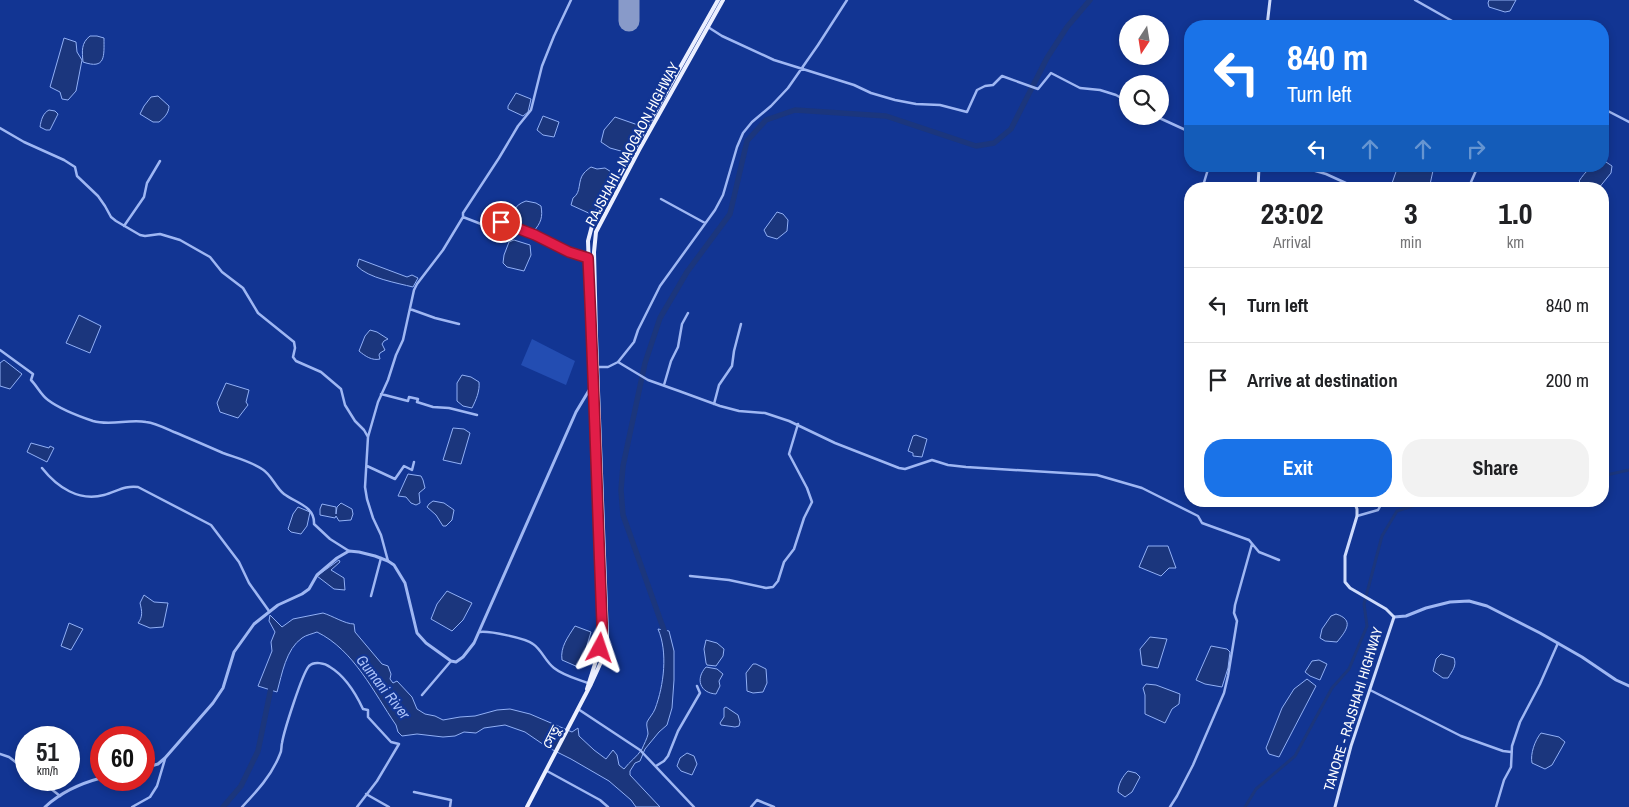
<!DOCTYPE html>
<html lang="en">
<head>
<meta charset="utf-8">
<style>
  body { margin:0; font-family:"Archivo Narrow","Noto Sans Bengali",sans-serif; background:#f2f2f2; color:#202124; height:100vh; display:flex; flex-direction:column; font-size:19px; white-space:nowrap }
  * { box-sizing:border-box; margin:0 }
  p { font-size:16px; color:#757577 }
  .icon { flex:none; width:28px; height:28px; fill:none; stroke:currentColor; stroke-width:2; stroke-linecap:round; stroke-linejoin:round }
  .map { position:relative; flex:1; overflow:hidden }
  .details { position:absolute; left:1184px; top:182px; width:425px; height:325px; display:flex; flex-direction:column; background:#fff; border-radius:20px; box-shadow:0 2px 8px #0003 }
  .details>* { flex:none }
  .guide { position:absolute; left:1184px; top:20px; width:425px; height:152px; border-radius:20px; box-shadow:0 2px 8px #0003; background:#1a73e8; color:#fff; overflow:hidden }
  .needle { width:32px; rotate:192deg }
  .tools { position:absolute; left:1119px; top:15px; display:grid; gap:10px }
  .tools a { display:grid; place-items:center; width:50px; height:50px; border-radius:50%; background:#fff; box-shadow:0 2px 8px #0003; font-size:25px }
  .speed { position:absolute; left:15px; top:726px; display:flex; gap:10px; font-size:25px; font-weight:700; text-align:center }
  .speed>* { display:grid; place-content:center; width:65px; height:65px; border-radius:50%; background:#fff; box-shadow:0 2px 8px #0003; line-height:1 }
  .speed small { font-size:12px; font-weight:400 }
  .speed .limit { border:8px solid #d22; background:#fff; color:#111 }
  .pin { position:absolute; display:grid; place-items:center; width:42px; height:42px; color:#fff; margin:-21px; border:2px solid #fff; border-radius:50%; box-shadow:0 1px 5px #0007 }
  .me { position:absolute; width:55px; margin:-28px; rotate:5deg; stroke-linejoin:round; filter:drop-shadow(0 0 4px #0008) }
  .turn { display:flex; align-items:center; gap:18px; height:105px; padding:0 20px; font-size:22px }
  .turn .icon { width:65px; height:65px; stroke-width:2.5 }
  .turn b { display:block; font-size:35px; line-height:42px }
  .lanes { display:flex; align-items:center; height:48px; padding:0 20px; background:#0003; justify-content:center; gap:25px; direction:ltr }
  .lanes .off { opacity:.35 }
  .eta { display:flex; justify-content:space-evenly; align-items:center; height:85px; text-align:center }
  .eta b { font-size:30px; font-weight:700; line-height:35px }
  .button { display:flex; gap:10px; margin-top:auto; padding:10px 20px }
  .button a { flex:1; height:58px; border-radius:20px; background:#1a73e8; color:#fff; font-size:20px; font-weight:700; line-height:58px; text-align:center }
  .button a+a { background:#f2f2f2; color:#202124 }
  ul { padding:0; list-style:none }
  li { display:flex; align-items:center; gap:15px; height:75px; padding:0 20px; border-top:1px solid #e0e0e0 }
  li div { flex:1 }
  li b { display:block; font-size:19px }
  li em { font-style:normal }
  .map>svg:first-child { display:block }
  .green { fill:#234db2 }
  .water { fill:#1b367d; stroke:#91b0f6 }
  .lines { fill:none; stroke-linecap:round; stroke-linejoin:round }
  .canal { stroke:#1b367d; stroke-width:3 }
  .river { stroke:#1b367d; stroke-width:5.5 }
  .runway { stroke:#889ac9; stroke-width:21 }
  .minor { stroke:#9fb7f3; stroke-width:2.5 }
  .tertiary { stroke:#9fb7f3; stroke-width:3 }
  .secondary { stroke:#cedbfc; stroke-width:3 }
  .primary { stroke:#ebefff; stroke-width:4 }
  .route-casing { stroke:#92132f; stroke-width:12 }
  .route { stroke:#e11d48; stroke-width:9 }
  .labels { text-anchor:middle; stroke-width:4.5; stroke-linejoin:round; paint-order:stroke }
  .street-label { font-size:14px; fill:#fff; stroke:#123593 }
  .water-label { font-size:15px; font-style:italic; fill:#abc2fa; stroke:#123593 }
</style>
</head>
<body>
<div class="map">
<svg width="1629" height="807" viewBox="0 0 1629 807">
  <rect width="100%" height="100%" fill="#123593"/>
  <path class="green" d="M532,339L575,361L566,385L521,365Z"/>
  <path class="water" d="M1489,0H1516L1510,11L1505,12L1489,7L1488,3Z
    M90,36H97L104,38C104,56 106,70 83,62C82,51 81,43 90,36Z
    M64,38L76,42L77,52L82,60L76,91L68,100L62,99L60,92L50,87Z
    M516,93L531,99L528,112L523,116L508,109V106Z
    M158,96L169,106C169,113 164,118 159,122H153L140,114L144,106L151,97Z
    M49,110L55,111L58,114L50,130H46L40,127C41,120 43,113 49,110Z
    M543,116L559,122L554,137L543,135L537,130Z
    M615,117L638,125L628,153L610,148L601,142L604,130Z
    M1603,160L1612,166L1611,173L1598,189H1587L1579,181C1586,171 1590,166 1602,166Z
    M1398,166H1434L1429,189H1390Z
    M591,167L597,169L605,168L616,175L593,215L571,205L573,198C582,192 577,181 584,173C586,171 588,169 591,167Z
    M526,201L536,203L541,206C543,217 541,223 533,232L511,223C512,213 514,205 526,201Z
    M777,212L783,214L788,220L787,231L777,239L767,236L764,230Z
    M514,240L530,245L531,255L524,271L507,267L503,263L504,255L509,242Z
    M359,259L407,277L412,275L418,278L413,287C397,283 368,278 357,266Z
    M79,315L101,326L90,353L66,343Z
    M370,330L377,332L388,339L384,341L382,344L385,350L380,353L379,355L380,359C372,361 365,356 359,351L365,336Z
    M4,360L22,374L10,389L0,386V363Z
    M462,375L471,377L479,382C480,391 476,400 472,408L463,406L457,401V383Z
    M226,383L249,390L246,402L248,405L238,418L220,412L217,403Z
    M453,428L464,429L470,433L461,464L443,460Z
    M916,435L927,439L922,457L913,456V453L908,451L913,436Z
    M31,443L49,448L50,446L54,448L47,462L27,452Z
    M408,474L421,476L423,480L425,488L419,493L420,503L416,505L411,503L406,497L398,496Z
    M433,501L444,503L454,510L452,520L446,526H443L436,515L427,507L429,504Z
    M341,503L352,509L353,514L351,520L339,521L336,516L335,518L320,515V509L322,504L336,507V514L337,507Z
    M298,507L310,512L307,526L301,534L291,532L288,529L293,514Z
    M1148,546H1168L1176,568H1169L1161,576L1139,567Z
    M339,560L340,562L331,570L344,578L345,590L334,589L317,576Z
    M447,591L472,603L463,620L452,631L431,619L437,604Z
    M144,595L154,602L168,603L163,627L150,628L138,623C143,617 142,611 140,603Z
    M323,613C333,616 345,624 354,624L355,632L382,664L388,666L391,674L390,679L393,683L397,681L412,697L417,709L425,714L435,716L443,720L460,717L475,716L497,710L510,709L530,714L572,732L578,728L579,736L594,750L606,759L613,750L617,755L619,765L624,769C630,761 637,757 642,749C644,744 647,739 648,734C648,730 646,726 647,722C649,718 653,714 655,709C664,685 668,652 658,629L669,631L674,651V680L672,708L667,725L659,732L645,749L640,761L635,763L630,771V775L660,807H636L631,800L609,781L571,759L547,747L525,732L505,725L484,728L476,733L464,732L455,736L443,737L417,734L402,736L398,732L396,725C374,693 354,650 317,632C312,634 306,635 302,638C286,649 282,674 277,692L258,686L272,651L271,642L275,632L269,621L270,615L282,627L293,619Z
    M1336,614C1355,620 1346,631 1337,642L1325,641L1320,638L1322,629L1331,616Z
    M69,623L83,629L71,650L61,646Z
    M575,626L591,632L584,655L578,667L562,660C560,647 568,637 575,626Z
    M1150,637L1167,639L1158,668L1142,665L1140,649Z
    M706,640L717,643L724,649L723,656L716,666L707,665L706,663L704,649Z
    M1211,646L1227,649L1230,652L1228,668L1222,687L1205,684L1196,680Z
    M1441,654L1454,658C1457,666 1452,671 1448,678H1443L1433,671L1436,659Z
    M1319,660L1327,664L1320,680L1310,676L1305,672L1312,661Z
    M753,664H756L766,669L767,683L763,692L753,693L747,691L746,673Z
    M706,667L717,669L723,674L719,681L720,686L716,694C700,693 695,679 706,667Z
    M1307,679L1316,686L1279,757L1269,754L1266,748L1282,708L1294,689Z
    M1146,684L1156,685L1180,694L1179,704L1172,709L1165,723L1145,714V695L1143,688Z
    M726,707L738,715L740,722L739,726L735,727L721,725L720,723L724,717V708Z
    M1541,733L1559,737L1565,742L1552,765L1545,769L1532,763C1530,754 1535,740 1541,733Z
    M687,753L694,756L697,764L692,775L681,771L677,766L680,758Z
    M1128,771L1136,773L1140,777L1132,792L1125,797L1118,792C1118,784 1123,776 1128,771Z"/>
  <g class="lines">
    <path class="canal" d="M1602,476L1629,470
      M1245,807L1256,789L1295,756L1332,688L1349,669L1367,626L1364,604L1382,536L1397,511L1428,501"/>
    <path class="river" d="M666,636L623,515L621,490L623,466L645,363L660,318L687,272L730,214L747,141L766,120L795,110L886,116L976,146L994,143L1011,129L1047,58L1067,27L1090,0
      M223,807L241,786L258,751L272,683"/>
    <path class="runway" d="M629,21V0"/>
    <path class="minor" d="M571,0L554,36L542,66L531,110L518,126L499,158L463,213V217L494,229L501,222L535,235L569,252L588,258
      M1415,0L1461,26
      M708,27L722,36L774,60L854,85L871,93L895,100L916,104L940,105L967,112L977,90L985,86L993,85L1002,76L1038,89L1051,73L1080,88L1100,90L1116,95L1128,102
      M1602,108L1629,122
      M1155,116L1190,132
      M0,128L24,142L64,160L75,167L77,176L98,196L105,206L111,217L116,221L140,235L145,236L160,234L180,240L210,257L222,272L243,288L258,313L294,342L295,348L293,357L296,361L321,372L341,389L345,405L355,421L364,430L368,437L365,487L367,499L373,518L381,535L388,561
      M1298,166L1326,174L1359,189
      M1202,189L1209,166
      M1468,189L1478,166
      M661,199L705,223
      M124,226L144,197L147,183L160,161
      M410,309L435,318L459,324
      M0,350L33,374L31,380C37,386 41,395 48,400C60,409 78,416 93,421C110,426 129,419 146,422C155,423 165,428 174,432C191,439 207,446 223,453C237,458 250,461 262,469C272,475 275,487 284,494C296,503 315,506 314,524L330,539L349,551
      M618,362L648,380L679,391L720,406L739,411L765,413L789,421L835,443L899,468L905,469L932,460L948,465L966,467L1097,475L1142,488L1198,516L1202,523L1249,540L1259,552L1279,560
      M598,367H608L618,362L634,342L638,330L660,286L715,210L723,195L737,147L743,133L752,122L771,106L788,88L818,45L847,0
      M664,385L671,361L678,347L682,324L688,313
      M381,394L408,401L409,397L418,399L417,402L433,407L449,408L477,415
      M714,404L719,385L732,366L734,351L741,324
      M368,437L378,402L388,380L396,355L403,340L414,290L417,284L443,250L463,217
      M367,466L395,479L404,466L412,470L414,462
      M42,468C57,487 79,502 104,495C116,492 125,485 138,487L211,525L239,562L249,583L269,611
      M1357,516L1378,510L1383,501
      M690,576L729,580L766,588L773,587L778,581L784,562L794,549L804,518L812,502L807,488L789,454L798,424
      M371,596L381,558
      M480,632C490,631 525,638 533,644C542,650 545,661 554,668C564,676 578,679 590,684
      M1370,690L1461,736L1503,751L1511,752
      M422,695L451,661
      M578,709L640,750L694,807
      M0,754L9,757L26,770
      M656,766L664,761L668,756L678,731L700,693L697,686
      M547,771L600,800L608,807
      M40,780L60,796
      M414,792L451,800L450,807
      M366,794L389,807
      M132,807L150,797L157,786L165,759
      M242,807C257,791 272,775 280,754C282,751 281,747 282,743C284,731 302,674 309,666C314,661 325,663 330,667C345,676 356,694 363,709L368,710V717L391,742L399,744L377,781L357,807
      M751,807L757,800L774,807
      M1170,807L1177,796L1193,765L1224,693L1228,676L1237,621L1234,613L1235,605L1252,544
      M1496,807L1504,780L1511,767L1512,746L1520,722L1540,684L1558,643"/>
    <path class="tertiary" d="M1394,617L1406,616L1426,608L1450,602L1469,601L1487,606L1540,633L1582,657L1616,680L1629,686
      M144,768L158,764L165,758L213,703L223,688L234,652L254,624L278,605L302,594L309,589L317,575L337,558L349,551L359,552L375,556L388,561L394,565L405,583L417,633L426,643L451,661L456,662L463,657L474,643L576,412L594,382
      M45,807C60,793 82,783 101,778"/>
    <path class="secondary" d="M1267,26L1270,0
      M1258,189L1259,166
      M1335,807L1351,746L1394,617L1386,609L1350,588L1345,582V556L1357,516V509L1354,501"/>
    <path class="primary" d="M587,689L600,648L602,623L588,241L593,222L718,0
      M527,807L591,684L601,662L607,637L596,336L594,252L596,232L639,150L723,0"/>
  </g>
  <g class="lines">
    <g class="route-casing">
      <path id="route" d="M501,222L535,235L569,252L588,258C594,380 597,501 602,623V636L600,648"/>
    </g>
    <use href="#route" class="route"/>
  </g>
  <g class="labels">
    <g class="street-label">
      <text transform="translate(632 144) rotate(-62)" y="5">RAJSHAHI - NAOGAON HIGHWAY</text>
      <text transform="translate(1353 709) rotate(-73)" y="5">TANORE - RAJSHAHI HIGHWAY</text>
      <text transform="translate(551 737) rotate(-63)" y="5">সেতু</text>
    </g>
    <g class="water-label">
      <text transform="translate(383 687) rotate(52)" y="5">Gumani River</text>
    </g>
  </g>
</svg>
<div class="tools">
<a><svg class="needle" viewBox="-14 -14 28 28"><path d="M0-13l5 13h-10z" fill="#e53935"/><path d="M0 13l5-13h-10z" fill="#757577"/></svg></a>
<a><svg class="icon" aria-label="search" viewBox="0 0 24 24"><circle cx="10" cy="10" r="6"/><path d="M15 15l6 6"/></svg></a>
</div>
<div class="speed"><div>51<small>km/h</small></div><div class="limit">60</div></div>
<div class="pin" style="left:501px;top:222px;background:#d93025"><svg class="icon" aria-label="arrive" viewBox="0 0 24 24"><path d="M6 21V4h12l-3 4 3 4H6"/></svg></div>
<svg class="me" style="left:600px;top:648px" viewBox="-20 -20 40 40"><path d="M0-17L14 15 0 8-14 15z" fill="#e11d48" stroke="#fff" stroke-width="4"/></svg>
<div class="guide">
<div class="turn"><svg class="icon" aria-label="left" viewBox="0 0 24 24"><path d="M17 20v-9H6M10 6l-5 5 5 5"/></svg><div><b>840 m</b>Turn left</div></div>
<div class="lanes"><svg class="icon" aria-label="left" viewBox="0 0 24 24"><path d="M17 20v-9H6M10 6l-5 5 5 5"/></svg><svg class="icon off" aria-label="ahead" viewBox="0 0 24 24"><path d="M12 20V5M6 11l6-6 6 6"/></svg><svg class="icon off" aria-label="ahead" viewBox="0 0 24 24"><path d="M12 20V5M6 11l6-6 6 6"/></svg><svg class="icon off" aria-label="right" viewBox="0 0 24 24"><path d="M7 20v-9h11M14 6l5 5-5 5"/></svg></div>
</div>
<section class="details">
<div class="eta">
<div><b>23:02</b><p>Arrival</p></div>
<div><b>3</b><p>min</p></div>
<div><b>1.0</b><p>km</p></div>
</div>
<ul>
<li><svg class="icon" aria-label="left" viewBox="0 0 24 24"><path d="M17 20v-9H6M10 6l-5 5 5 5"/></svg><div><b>Turn left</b></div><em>840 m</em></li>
<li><svg class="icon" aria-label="arrive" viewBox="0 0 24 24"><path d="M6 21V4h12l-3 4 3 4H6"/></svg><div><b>Arrive at destination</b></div><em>200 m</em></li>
</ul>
<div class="button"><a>Exit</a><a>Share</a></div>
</section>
</div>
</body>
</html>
